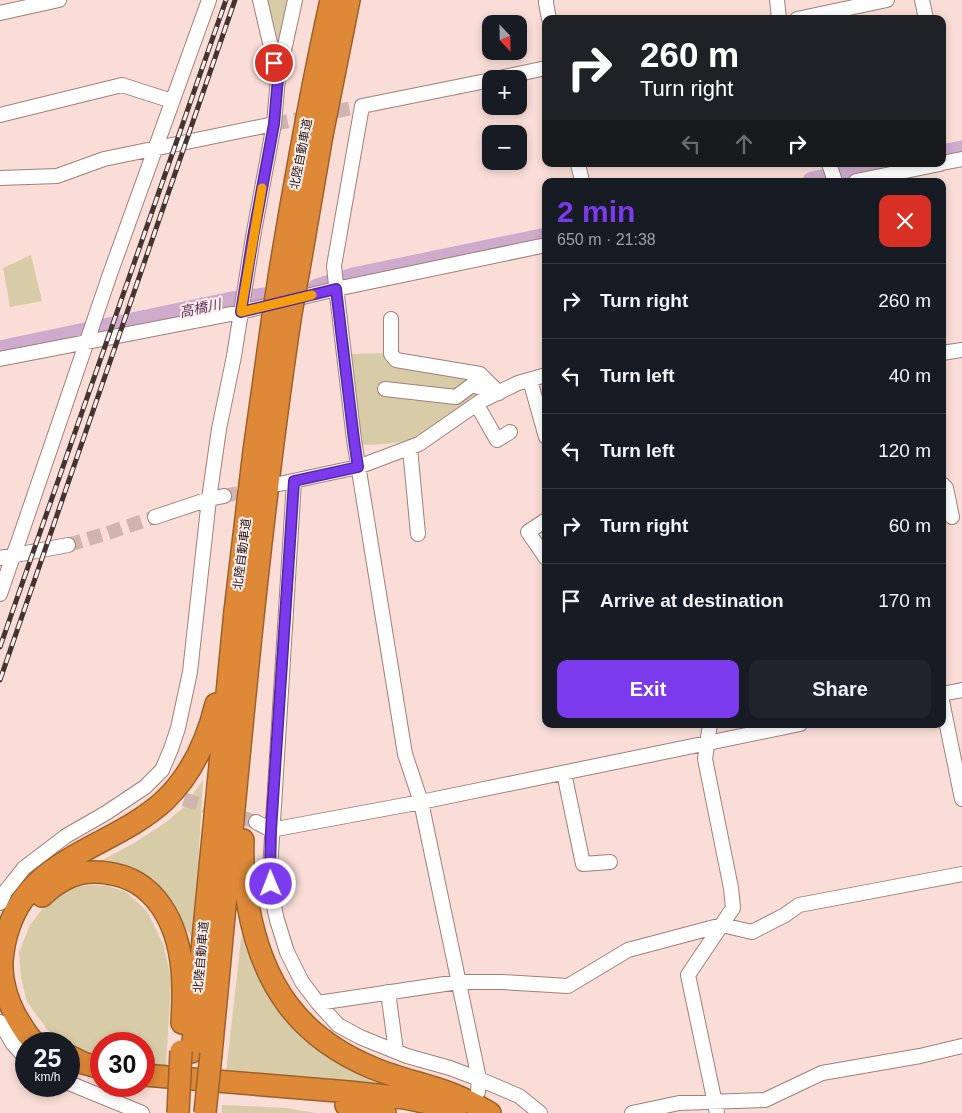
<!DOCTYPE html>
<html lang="en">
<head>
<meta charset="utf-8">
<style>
  body { margin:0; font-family:Arial,"Noto Sans JP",sans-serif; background:#20242c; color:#f1f3f6; height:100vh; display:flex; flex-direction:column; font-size:19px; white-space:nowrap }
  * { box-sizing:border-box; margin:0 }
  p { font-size:16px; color:#9ea1a6 }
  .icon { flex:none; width:28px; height:28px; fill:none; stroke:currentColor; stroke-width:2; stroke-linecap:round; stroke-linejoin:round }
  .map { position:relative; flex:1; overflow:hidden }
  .details { position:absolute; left:542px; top:178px; width:404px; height:550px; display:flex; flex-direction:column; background:#171b24; border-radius:10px; box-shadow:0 2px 8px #0003 }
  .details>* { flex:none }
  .top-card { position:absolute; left:542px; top:15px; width:404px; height:152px; border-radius:10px; box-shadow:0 2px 8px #0003; background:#202124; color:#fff; overflow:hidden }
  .needle { width:32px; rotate:158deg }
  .fabs { position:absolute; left:482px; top:15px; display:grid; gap:10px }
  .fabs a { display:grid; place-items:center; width:45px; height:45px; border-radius:10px; background:#171b24; box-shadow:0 2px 8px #0003; font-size:25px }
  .speed { position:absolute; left:15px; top:1032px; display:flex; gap:10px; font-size:25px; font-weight:700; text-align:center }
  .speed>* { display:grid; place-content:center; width:65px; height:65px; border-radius:50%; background:#171b24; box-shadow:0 2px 8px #0003; line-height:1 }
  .speed small { font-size:12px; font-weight:400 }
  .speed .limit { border:8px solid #d22; background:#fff; color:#111 }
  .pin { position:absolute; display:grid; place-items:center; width:42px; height:42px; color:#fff; margin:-21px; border:2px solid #fff; border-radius:50%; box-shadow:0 1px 5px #0007 }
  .me { position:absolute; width:55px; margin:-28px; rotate:359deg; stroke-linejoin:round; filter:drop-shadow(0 0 4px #0008) }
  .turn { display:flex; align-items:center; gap:18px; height:105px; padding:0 15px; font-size:22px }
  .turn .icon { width:65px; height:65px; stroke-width:2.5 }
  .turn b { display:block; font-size:35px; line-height:42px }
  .lanes { display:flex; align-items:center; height:48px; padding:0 15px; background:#0003; justify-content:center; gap:25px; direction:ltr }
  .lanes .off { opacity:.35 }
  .round { display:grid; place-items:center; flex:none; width:52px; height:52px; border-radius:10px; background:#20242c }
  .overview { display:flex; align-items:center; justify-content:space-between; height:85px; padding:0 15px }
  h1 { font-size:30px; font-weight:800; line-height:38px; color:#7c3aed }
  .cta { display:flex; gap:10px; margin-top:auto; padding:10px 15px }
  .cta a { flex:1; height:58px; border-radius:10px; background:#7c3aed; color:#fff; font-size:20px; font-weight:800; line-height:58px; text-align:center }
  .cta a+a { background:#20242c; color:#f1f3f6 }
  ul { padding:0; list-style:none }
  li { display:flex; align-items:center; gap:15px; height:75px; padding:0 15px; border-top:1px solid #363941 }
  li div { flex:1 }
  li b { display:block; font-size:19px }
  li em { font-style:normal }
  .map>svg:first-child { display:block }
  .green { fill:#d8cca8 }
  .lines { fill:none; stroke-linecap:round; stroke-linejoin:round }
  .river { stroke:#ceabcc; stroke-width:19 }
  .minor-tunnel { stroke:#cfb5b0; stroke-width:14; stroke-dasharray:14 7; stroke-linecap:butt }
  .minor-casing { stroke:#a07f79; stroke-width:16 }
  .highway-casing { stroke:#9c612b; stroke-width:24 }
  .minor { stroke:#fff; stroke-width:14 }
  .highway { stroke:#dd8938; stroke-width:21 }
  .rail-casing { stroke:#443432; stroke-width:5 }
  .rail { stroke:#fdeeeb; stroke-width:3; stroke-dasharray:9; stroke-linecap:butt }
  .highway-bridge-casing { stroke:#9c612b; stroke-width:24; stroke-linecap:butt }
  .highway-bridge { stroke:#dd8938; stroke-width:21 }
  .route-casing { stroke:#51269a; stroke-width:12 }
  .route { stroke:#7c3aed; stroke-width:9 }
  .slow { stroke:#f59e0b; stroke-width:9 }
  .labels { text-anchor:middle; stroke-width:4; stroke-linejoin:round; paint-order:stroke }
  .street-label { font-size:12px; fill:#231614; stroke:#fdeeeb }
  .water-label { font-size:14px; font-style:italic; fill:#5e315d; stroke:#fdeeeb }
</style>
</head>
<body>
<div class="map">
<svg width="962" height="1113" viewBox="0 0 962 1113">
  <rect width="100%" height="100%" fill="#faddd7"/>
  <path class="green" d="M266,0H290L279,52Z
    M31,255L42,301L10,307L3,268Z
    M387,353L497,385L416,440L386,444L360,445L350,354Z
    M203,780L194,940L159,891L126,865H93L136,842L165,823L182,809Z
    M88,885L108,886L126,892L147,911L164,946L171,981L166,1067H144V1044H101V1063L69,1050V1044H60L55,1040L27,1002L21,978L19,952L30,925L43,908L68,889Z
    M243,922L273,1000L419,1094L226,1073Z
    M222,1105L286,1108L316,1113H222Z"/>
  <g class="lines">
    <path class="river" d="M942,154L962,150
      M812,181L895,164
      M317,288L353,277L546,237
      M0,350L232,301L291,294"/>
    <path class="minor-tunnel" d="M274,124L362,106
      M224,496L257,489
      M68,545L108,533L155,517
      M164,793L256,822"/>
    <g class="minor-casing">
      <path id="minor" d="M260,0L277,73
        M546,0V3L549,19
        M777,0L779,19
        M922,0L926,19
        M0,13L59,0
        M797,19L887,0
        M495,79L546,68
        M0,115L122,85L172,101
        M942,163L962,159
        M578,164L582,181
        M829,164L835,181
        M0,178L57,176L104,159L274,124
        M856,181L940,164
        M391,319V354L396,360L480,374L499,393
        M942,353L962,350
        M0,359L241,312L336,289L546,245
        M530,380L546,437
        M385,389L456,397L472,385L496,392
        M477,405L497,440L510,432
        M410,448L418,534
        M294,481L270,870L272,897L277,920L287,952L302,982L318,1003L458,982H502L568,986L628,950L722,925L752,932L785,915L799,905L962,874
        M279,484L358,467L419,444L481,401L518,383L546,375
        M942,484L946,488L952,517
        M155,517L209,499L224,496
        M546,520L528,532L546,558
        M0,558L68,545
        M0,594L13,556L19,540L110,274L209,0
        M942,694L962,690
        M942,701L962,799
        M710,724L705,759L731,888L733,908L688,975L717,1113
        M564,773L583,864L610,862
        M256,822L271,830L421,802L800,724
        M0,903L5,892L24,868L66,836L106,813L145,787L162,770L171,749L178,728L190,672L209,499L219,429L234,356L253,237L274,124L278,78L295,0
        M388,992L396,1051
        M318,1003L338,1025L360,1037L407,1056L450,1068L479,1079L519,1096L540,1113
        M0,1022L13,1044L26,1058
        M69,1083L142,1113
        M478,1092L479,1079L421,802L405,754L354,440L337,295L334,266L362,106L491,80
        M632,1113L679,1103L765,1100L822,1073L920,1056L962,1046"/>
    </g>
    <g class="highway-casing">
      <path id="highway" d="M299,269L322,135L349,0
        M280,271C295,180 311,90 331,0
        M243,840C242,862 244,884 248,905C262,984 298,1037 373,1068C399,1079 426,1084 452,1094C465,1099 478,1106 490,1113
        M42,896C61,878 80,869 107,873C156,879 178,924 182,970C184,987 183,1005 182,1023
        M35,1044C15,1020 1,992 2,961C3,949 5,938 9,927C32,856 115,847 165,800C192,774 207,741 216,704
        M192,1052L235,611L254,451L273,316
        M211,1054C235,807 254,559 291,313
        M69,1056L83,1063L101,1068
        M144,1075L349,1092L405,1098L456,1109
        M346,1105L376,1110L385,1113"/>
    </g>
    <use href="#minor" class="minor"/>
    <use href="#highway" class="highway"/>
    <g class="rail-casing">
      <path id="rail" d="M0,647L226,0
        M0,680L235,0"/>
    </g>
    <use href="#rail" class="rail"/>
    <g class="highway-bridge-casing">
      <path id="highway-bridge" d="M291,313L299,269
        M273,316L280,271
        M178,1113L181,1051
        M205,1113L211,1054"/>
    </g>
    <use href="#highway-bridge" class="highway-bridge"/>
  </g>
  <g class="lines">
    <g class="route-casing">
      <path id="route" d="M271,884L270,870L271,830L294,481L358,467L354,440L336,289L241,312L253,237L274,124L278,78L274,63"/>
    </g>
    <use href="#route" class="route"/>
    <path class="slow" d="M262,188L241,312L312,295"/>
  </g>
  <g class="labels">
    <g class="street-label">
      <text transform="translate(301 154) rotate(-79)" y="4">北陸自動車道</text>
      <text transform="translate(242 554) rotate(-83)" y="4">北陸自動車道</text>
      <text transform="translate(201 957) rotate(-85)" y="4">北陸自動車道</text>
    </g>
    <g class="water-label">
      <text transform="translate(200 308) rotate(-12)" y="5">高橋川</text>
    </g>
  </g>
</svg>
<div class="fabs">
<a><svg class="needle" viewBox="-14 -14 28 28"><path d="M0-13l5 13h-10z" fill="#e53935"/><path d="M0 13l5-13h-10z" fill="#9ea1a6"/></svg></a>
<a>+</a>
<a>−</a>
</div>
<div class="speed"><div>25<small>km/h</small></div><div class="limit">30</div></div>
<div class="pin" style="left:274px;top:63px;background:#d93025"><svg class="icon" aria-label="arrive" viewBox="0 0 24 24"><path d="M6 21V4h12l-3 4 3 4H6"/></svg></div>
<svg class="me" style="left:271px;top:884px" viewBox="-20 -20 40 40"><circle r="17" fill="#7c3aed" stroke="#fff" stroke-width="3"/><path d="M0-11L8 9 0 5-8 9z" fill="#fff"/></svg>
<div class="top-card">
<div class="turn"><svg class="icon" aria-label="right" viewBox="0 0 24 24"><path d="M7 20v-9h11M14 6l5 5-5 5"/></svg><div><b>260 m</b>Turn right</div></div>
<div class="lanes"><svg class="icon off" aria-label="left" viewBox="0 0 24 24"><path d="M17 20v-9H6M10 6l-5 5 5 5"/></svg><svg class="icon off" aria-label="ahead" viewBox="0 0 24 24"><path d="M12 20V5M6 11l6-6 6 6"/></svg><svg class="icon" aria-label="right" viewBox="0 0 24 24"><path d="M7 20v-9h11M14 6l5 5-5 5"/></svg></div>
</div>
<section class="details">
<div class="overview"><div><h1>2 min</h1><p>650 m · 21:38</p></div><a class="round" style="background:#d93025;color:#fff"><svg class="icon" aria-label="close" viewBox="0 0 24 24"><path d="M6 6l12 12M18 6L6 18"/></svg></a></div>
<ul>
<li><svg class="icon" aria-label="right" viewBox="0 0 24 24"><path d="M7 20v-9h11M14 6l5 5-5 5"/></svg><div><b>Turn right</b></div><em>260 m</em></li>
<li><svg class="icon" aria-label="left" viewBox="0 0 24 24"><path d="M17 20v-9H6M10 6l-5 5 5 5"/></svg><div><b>Turn left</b></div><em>40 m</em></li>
<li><svg class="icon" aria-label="left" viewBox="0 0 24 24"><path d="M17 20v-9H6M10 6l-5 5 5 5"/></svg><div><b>Turn left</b></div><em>120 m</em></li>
<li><svg class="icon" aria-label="right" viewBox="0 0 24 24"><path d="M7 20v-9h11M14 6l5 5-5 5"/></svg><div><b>Turn right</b></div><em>60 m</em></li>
<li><svg class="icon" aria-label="arrive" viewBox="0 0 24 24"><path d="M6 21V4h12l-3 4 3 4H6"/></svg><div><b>Arrive at destination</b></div><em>170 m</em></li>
</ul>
<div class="cta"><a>Exit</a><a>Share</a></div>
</section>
</div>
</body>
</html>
